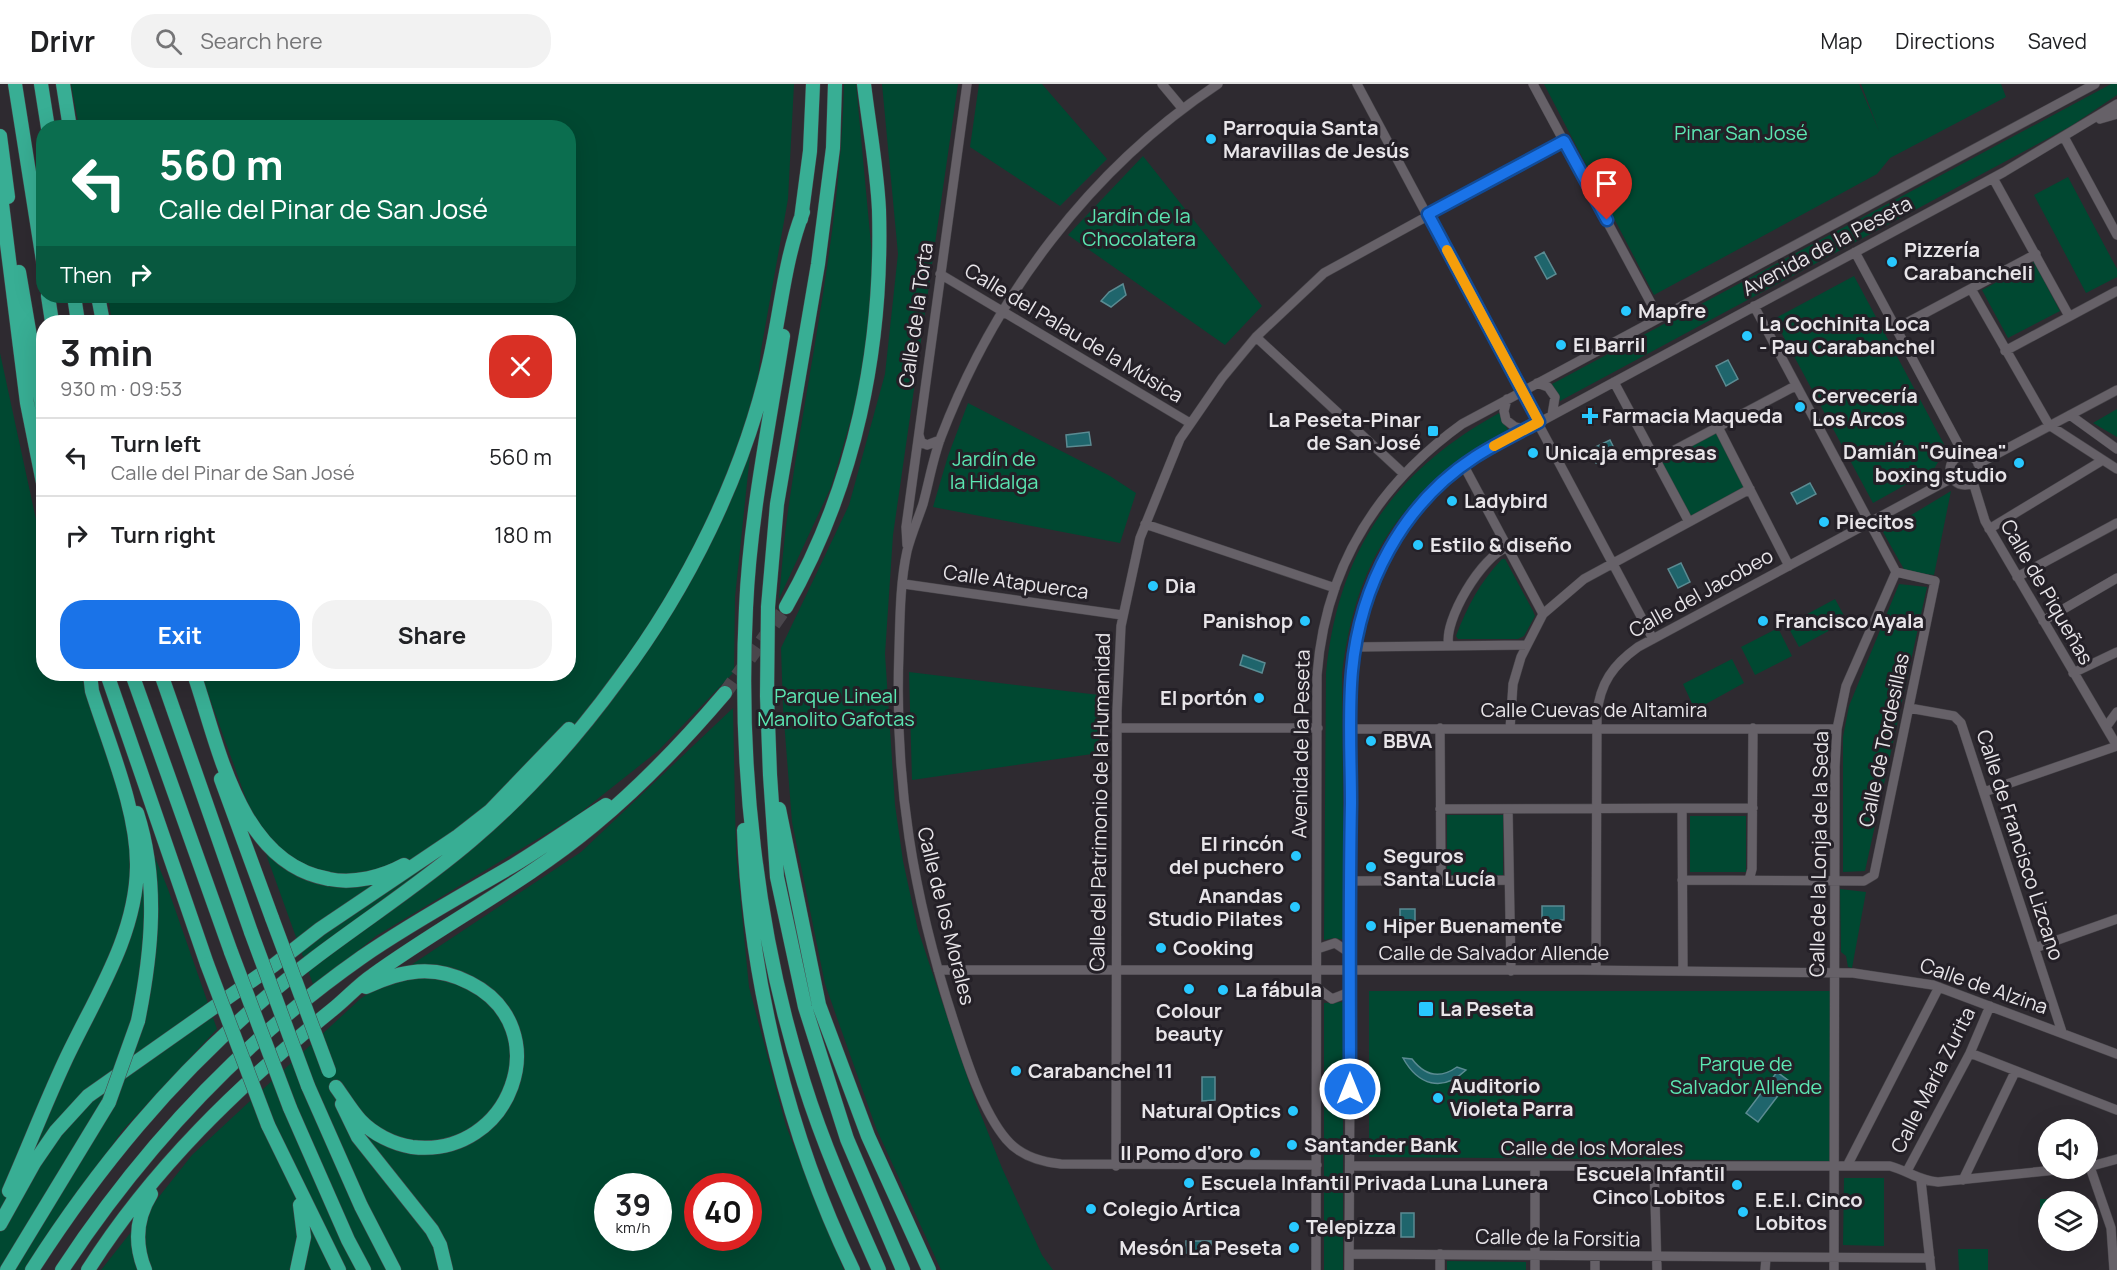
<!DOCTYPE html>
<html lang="en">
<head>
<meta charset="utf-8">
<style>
  body { margin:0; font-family:Manrope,sans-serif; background:#f2f2f2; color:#202124; height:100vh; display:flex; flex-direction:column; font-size:22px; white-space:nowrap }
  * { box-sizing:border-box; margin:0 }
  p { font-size:20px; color:#757577 }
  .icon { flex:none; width:33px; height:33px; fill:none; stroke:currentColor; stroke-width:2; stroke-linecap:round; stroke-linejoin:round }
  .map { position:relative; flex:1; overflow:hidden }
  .sheet { position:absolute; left:36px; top:231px; width:540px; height:366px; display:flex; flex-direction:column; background:#fff; border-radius:24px; box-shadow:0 6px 24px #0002 }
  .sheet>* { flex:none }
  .hud { position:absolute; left:36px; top:36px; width:540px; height:183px; border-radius:24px; box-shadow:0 6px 24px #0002; background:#0b6e4f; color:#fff; overflow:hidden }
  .tools { position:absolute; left:2038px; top:1035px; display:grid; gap:12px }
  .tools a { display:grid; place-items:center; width:60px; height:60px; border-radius:50%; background:#fff; box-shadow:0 6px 24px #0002; font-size:30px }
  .speed { position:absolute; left:594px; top:1089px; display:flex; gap:12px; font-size:30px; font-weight:700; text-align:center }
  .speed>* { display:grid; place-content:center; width:78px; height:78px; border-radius:50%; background:#fff; box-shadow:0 6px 24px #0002; line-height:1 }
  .speed small { font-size:15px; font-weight:400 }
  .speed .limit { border:9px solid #d22; background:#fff; color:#111 }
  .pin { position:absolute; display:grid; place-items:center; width:51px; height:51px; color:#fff; margin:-62px -26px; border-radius:50% 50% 50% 0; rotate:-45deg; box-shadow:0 0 6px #0007 }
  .pin .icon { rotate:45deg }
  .me { position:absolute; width:66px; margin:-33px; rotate:0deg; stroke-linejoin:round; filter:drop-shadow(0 0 4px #0008) }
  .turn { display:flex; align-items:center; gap:21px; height:126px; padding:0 24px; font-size:27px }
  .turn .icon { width:78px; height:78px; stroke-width:2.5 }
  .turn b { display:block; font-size:42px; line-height:51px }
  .then { display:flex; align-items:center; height:57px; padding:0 24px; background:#0003; gap:12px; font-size:22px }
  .round { display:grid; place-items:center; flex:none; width:63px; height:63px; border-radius:24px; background:#f2f2f2 }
  .head { display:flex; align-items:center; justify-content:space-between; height:102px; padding:0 24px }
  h1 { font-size:36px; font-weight:700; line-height:45px }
  .action { display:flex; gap:12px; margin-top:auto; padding:12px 24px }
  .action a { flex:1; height:69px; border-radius:24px; background:#1a73e8; color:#fff; font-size:24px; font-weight:700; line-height:69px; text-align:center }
  .action a+a { background:#f2f2f2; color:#202124 }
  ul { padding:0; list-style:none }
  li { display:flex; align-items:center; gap:18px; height:78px; padding:0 24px; border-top:2px solid #e0e0e0 }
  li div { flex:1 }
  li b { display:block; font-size:22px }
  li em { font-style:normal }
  header { display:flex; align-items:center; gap:36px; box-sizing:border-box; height:84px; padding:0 30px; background:#fff; border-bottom:2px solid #e0e0e0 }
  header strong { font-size:28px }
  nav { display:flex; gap:33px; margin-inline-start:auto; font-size:21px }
  .search { width:420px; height:54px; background:#f2f2f2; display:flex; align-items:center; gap:15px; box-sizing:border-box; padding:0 21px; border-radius:24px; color:#757577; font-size:22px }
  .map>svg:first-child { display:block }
  .green { fill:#004831; fill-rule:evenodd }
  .water { fill:#1f656c; stroke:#5b8b92; stroke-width:1.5 }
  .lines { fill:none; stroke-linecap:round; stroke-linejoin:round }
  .highway-tunnel { stroke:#4a464c; stroke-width:14; stroke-dasharray:14 7; stroke-linecap:butt }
  .minor-casing { stroke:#48454a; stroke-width:10 }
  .highway-casing { stroke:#48454a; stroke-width:15 }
  .minor { stroke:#666168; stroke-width:9 }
  .highway { stroke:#38ae94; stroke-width:14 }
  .highway-bridge-casing { stroke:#48454a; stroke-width:15; stroke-linecap:butt }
  .highway-bridge { stroke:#38ae94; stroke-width:14 }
  .route-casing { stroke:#114b97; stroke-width:15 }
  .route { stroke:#1a73e8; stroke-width:10 }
  .slow { stroke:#f59e0b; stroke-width:10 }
  .poi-dot { fill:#28c8ff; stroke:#242027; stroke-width:2 }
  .labels { text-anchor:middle; stroke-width:6; stroke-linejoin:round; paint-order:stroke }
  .poi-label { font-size:20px; font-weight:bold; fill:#e8e5e9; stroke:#242027; text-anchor:start }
  .park-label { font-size:20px; fill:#5be7b2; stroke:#242027 }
  .street-label { font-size:20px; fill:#e8e5e9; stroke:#242027 }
</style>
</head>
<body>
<header>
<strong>Drivr</strong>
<div class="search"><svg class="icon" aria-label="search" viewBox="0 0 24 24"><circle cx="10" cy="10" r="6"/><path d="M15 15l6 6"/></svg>Search here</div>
<nav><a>Map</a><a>Directions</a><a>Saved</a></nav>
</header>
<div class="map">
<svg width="2117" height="1186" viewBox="0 0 2117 1186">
  <rect width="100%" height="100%" fill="#2e2a30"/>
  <path class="green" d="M71,0H794L788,115L761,266L735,513L734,588L658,667L576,732L376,852L314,903L201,590H568V238H112L108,212H568V44L79,43Z
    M844,0H856L873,182L864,291L831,403L779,515C782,483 784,451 789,420C809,280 841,142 844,0Z
    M882,0H958L893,451L885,570L895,721L903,777L918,846L974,1013L1002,1084L1042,1171L1053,1186H941L876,1044L825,900L792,738L783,624L781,564L849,421L885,290L898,170Z
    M979,0H1042L1107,75L1060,122L970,63Z
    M1544,0H1859L1879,47L1861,0H2001L2006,13L1890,74L1877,90L1654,211Z
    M2111,0H2117V11L2071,42L1560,317L1552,300Z
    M1143,72L1262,222L1225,261L1068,151Z
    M2068,93L2117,185V193L2086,209L2034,111Z
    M2034,178L2060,227L2008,254L1982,206Z
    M1854,192L1946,364L1934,385L1873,419L1774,235Z
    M0,269L43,468L44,590H80L168,805L217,945L122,1047L26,1186H0Z
    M968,319L1110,392L1136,409L1120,459L933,423L948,372Z
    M2117,325V353L2093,339Z
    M1499,329L1508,346C1404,406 1357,469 1342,589L1344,856L1334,854L1324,856L1326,589C1338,468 1392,388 1499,329Z
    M1718,343L1750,405L1689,438L1656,376Z
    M1951,407L1934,491L1905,487L1883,448Z
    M1502,475H1505L1533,527L1535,532L1524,552L1518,555H1458L1456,552C1467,523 1480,498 1502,475Z
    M1899,500L1927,503L1865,787L1843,788V653L1849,622Z
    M1835,515L1847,537L1799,563L1787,541Z
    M1778,544L1792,572L1755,591L1741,563Z
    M1732,575L1744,599L1695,626L1683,600Z
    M909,588L1099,611V669L912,696Z
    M733,624L736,770L749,903L786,1042L844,1186H101L192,1071L360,915L581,768ZM608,1102H658V1154H608ZM698,1102H748V1154H698Z
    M1447,731H1503V791H1447Z
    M1690,732H1746V788H1690Z
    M1840,805L1866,808L1852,884L1848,883L1846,872L1841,868Z
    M1369,907H1832L1830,1077L1369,1073Z
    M1343,918V1186H1324V919Z
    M1844,1094H1884V1162L1843,1161Z
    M2040,1115H2073V1117L2049,1118V1140H2040Z
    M1958,1165H1988V1186H1959Z
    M1447,1177L1526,1178V1186H1447Z"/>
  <path class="water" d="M1544,168L1556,190L1547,195L1535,173Z
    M1123,200L1126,211L1111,223L1101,217L1109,208Z
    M1728,276L1738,295L1726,302L1716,282Z
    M1089,348L1091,361L1067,363L1066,351Z
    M1610,356L1616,368L1596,379L1589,366Z
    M1810,399L1816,410L1797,420L1791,409Z
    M1681,479L1690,498L1678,504L1668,485Z
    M1243,571L1265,579L1262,589L1240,581Z
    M1542,822H1564V836H1542Z
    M1400,825H1415V848H1400Z
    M1403,974L1412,975C1425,992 1440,995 1457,983L1466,986C1442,1009 1418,1001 1403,974Z
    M1777,988L1789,997L1758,1038L1746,1029Z
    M1202,993H1215V1016L1202,1017Z
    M1401,1129H1414V1153H1401Z
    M1186,1157H1211V1169H1186Z"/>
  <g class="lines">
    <path class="highway-tunnel" d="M725,609L786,523"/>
    <g class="minor-casing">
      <path id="minor" d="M1162,0L1182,24
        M1218,0C1091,84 995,212 941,353C933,374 929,398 923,420C918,435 911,451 907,467C900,499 900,534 899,567C894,698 913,811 953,935C965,972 981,1025 1006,1055C1020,1072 1040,1078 1061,1080L1317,1081
        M1357,0L1653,555
        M1533,0L1659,234
        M2100,35L2117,30
        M2064,53L2117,151
        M1993,94L2069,232
        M1855,168L1964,371
        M940,190L1190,339
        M1971,205L2049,341L2117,385
        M1754,222L1896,488
        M1897,244L2036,170
        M1256,253L1404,390
        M2005,267L2117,207
        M1614,298L1689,438
        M1537,299L1548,303L1555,313L1552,331
        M1507,315L1504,327L1506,336L1515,343L1526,345
        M2070,331L2117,365
        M1718,343L1789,482
        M919,351L921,358L927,361L940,356
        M1950 386a15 15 0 1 1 30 0a15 15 0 1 1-30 0Z
        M1656,376L1795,302
        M1978,380L2117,306
        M1464,382L1543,530
        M1973,398L1985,437L2117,662
        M1145,440L1335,504
        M1989,445L2103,376
        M907,461L906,443L967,0
        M2017,493L2117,439
        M904,500L1122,531
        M2043,537L2117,494
        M1449,562C1442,538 1483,470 1507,464
        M1355,563L1526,561
        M2073,589L2117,568
        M1909,624L1954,632L1961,639L2062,948
        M2106,643L2117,628
        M1117,644H1318
        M1440,644L1441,795
        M1351,645H1837
        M1510,645L1513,600L1521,573L1543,530L1584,495L1750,405
        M1984,708L2117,662
        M1440,725L1753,724
        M1508,725L1511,887
        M1682,725L1683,887
        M1682,796L1864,797L1874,791L1935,497L1896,488
        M1749,796L1752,785L1753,644
        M1350,797L1509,796
        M2035,864L2117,835
        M1317,865L1335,859L1350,869
        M938,886H1581L1853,889L1933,901L2117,970
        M1596,886L1597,630C1600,599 1613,581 1638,563L1952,394
        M1317,904L1332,915L1350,908
        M1970,969L2117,1026
        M1116,1082L1117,627L1121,542L1140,454L1180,355L1222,294L1256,253L1324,189L1564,57
        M1350,1082H1890C1908,1087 1920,1097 1938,1098L2075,1084
        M1654,1082L1657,1186
        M1847,1082L1939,903
        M2088,1083L2117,1075
        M2090,1083L2111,1144L2114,1186
        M1907,1087L1970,969L1990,922
        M1963,1096L2015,988
        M1921,1097L1931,1186
        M1349,1170L1930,1174
        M1316,1186L1317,591C1325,485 1376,402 1462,340L2095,0
        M1349,1186L1352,586C1365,492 1398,430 1475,373L2004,88L2117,20
        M1440,1186V1170
        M1535,1186V1082
        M1595,1186V1173
        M1765,1186L1766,1174
        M1834,1186L1835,683L1837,645L1846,602L1896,488"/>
    </g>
    <g class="highway-casing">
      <path id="highway" d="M15,0L44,183
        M41,0L48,44
        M63,0L70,44
        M835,0L833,64L818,180L777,420L768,523L767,612L770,691L777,793L805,923L847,1055L903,1186
        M0,52L8,113
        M0,104L27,319L44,404
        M801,135L810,67L813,0
        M19,188L44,334
        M48,212L52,238
        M74,212L78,238
        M98,212L103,238
        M783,252C769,342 750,432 746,524C738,682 756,848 804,999C824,1063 852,1125 879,1186
        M786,523C855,402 883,265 879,126C877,84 869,42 864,0
        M107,590L207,880
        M132,590L231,868
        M161,590L251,848
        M194,590C219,663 239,780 329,795C354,800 382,793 404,781
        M221,695L272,834
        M779,725L819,921L868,1052L929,1186
        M137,729C159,797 152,868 138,937
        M744,746C749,893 789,1054 853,1186
        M308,1002L361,1122L394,1186
        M336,1003C344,1014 351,1026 360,1036C373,1050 393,1060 412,1063C511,1075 559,944 470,899C434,880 402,886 366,903
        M342,1020L358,1053L432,1146L440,1161L446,1186
        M290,1024L348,1156L364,1186
        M268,1041L339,1186
        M9,1107C28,1064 45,1020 65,977C94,915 136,853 137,783C138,727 109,661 92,607L90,590
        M0,1140L34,1079L56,1047L88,1012L274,881L320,845L458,752L490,727L569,645
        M7,1186L109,1018
        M32,1186C98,1083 171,995 264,915C330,857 407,812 473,755C529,707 576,654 619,595C688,503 743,392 769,279C781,228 784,177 803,128
        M62,1186C143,1063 241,958 362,873C411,839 463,811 514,781C545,762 575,741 606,721
        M88,1186C152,1085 239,1001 332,926C346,915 358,901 373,891C445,839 526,798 594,741C642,701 685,656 725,609
        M145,1186C134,1159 136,1134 151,1110
        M297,1186L304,1153L300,1121"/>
    </g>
    <use href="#minor" class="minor"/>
    <use href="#highway" class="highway"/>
    <g class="highway-bridge-casing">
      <path id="highway-bridge" d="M272,834L329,987
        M251,848L308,1002
        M231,868L290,1024
        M207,880L268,1041
        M109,1018L138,937"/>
    </g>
    <use href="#highway-bridge" class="highway-bridge"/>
  </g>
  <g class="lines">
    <g class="route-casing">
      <path id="route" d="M1350,1005C1350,910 1349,814 1351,719C1351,675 1348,630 1352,587C1360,502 1402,420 1475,373C1495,360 1518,349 1539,338L1428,130L1564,57L1607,136"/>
    </g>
    <use href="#route" class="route"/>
    <path class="slow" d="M1447,166L1539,338L1494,362"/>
  </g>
  <g class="poi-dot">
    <circle cx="1211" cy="55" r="6"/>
    <circle cx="1892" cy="178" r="6"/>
    <circle cx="1626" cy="227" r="6"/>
    <circle cx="1747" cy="252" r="6"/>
    <circle cx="1561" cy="261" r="6"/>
    <circle cx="1800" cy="323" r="6"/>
    <path d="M1587 323h6v6h6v6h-6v6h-6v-6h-6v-6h6z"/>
    <rect x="1427" y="341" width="12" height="12" rx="3"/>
    <circle cx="1533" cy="369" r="6"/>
    <circle cx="2019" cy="379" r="6"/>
    <circle cx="1452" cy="417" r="6"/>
    <circle cx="1824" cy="438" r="6"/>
    <circle cx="1418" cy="461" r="6"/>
    <circle cx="1153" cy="502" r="6"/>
    <circle cx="1305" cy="537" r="6"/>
    <circle cx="1763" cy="537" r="6"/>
    <circle cx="1259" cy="614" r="6"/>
    <circle cx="1371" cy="657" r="6"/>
    <circle cx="1296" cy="772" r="6"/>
    <circle cx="1371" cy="783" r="6"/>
    <circle cx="1295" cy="823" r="6"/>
    <circle cx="1371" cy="842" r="6"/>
    <circle cx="1161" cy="864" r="6"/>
    <circle cx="1189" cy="905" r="6"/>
    <circle cx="1223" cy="906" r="6"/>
    <rect x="1418" y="917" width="16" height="16" rx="3"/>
    <circle cx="1016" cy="987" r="6"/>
    <circle cx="1438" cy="1014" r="6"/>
    <circle cx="1293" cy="1027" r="6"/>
    <circle cx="1292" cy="1061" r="6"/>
    <circle cx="1255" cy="1069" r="6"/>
    <circle cx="1189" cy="1099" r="6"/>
    <circle cx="1737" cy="1101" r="6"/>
    <circle cx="1091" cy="1125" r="6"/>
    <circle cx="1743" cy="1128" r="6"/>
    <circle cx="1294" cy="1143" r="6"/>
    <circle cx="1294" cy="1164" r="6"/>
  </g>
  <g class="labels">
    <g class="poi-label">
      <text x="1223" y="51">Parroquia Santa<tspan x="1223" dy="23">Maravillas de Jesús</tspan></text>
      <text x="1904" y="173">Pizzería<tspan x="1904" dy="23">Carabancheli</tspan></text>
      <text x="1638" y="234">Mapfre</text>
      <text x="1759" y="247">La Cochinita Loca<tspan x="1759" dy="23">- Pau Carabanchel</tspan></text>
      <text x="1573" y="268">El Barril</text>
      <text x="1812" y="319">Cervecería<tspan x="1812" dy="23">Los Arcos</tspan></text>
      <text x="1602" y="339">Farmacia Maqueda</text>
      <text x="1421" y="343" text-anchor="end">La Peseta-Pinar<tspan x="1421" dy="23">de San José</tspan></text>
      <text x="2007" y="375" text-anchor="end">Damián "Guinea"<tspan x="2007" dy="23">boxing studio</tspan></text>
      <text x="1545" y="376">Unicaja empresas</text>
      <text x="1464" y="424">Ladybird</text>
      <text x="1836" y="445">Piecitos</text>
      <text x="1430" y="468">Estilo &amp; diseño</text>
      <text x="1165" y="509">Dia</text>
      <text x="1293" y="544" text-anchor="end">Panishop</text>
      <text x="1775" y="544">Francisco Ayala</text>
      <text x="1247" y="621" text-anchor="end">El portón</text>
      <text x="1383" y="664">BBVA</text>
      <text x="1284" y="767" text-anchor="end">El rincón<tspan x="1284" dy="23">del puchero</tspan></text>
      <text x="1383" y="779">Seguros<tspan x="1383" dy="23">Santa Lucía</tspan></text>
      <text x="1283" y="819" text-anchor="end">Anandas<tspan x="1283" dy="23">Studio Pilates</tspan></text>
      <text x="1383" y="849">Hiper Buenamente</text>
      <text x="1173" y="871">Cooking</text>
      <text x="1235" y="913">La fábula</text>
      <text x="1440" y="932">La Peseta</text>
      <text x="1189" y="934" text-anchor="middle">Colour<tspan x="1189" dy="23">beauty</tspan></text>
      <text x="1028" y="994">Carabanchel 11</text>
      <text x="1450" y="1009">Auditorio<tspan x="1450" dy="23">Violeta Parra</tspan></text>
      <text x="1281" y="1034" text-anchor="end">Natural Optics</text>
      <text x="1304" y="1068">Santander Bank</text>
      <text x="1243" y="1076" text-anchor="end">Il Pomo d'oro</text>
      <text x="1725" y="1097" text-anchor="end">Escuela Infantil<tspan x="1725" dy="23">Cinco Lobitos</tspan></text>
      <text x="1201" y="1106">Escuela Infantil Privada Luna Lunera</text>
      <text x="1755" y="1123">E.E.I. Cinco<tspan x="1755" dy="23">Lobitos</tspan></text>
      <text x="1103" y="1132">Colegio Ártica</text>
      <text x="1306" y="1150">Telepizza</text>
      <text x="1282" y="1171" text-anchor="end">Mesón La Peseta</text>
    </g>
    <g class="park-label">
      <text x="1741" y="56">Pinar San José</text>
      <text x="1139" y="139">Jardín de la<tspan x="1139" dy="23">Chocolatera</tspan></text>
      <text x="994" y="382">Jardín de<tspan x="994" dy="23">la Hidalga</tspan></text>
      <text x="836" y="619">Parque Lineal<tspan x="836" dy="23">Manolito Gafotas</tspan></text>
      <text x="1746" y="987">Parque de<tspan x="1746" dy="23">Salvador Allende</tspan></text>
    </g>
    <g class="street-label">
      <text transform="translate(1827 162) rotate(-28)" y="7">Avenida de la Peseta</text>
      <text transform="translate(916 231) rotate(-82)" y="7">Calle de la Torta</text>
      <text transform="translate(1074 249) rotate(31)" y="7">Calle del Palau de la Música</text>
      <text transform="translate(1016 498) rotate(8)" y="7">Calle Atapuerca</text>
      <text transform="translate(2047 508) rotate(60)" y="7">Calle de Piqueñas</text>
      <text transform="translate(1701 509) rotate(-29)" y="7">Calle del Jacobeo</text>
      <text x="1594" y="633">Calle Cuevas de Altamira</text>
      <text transform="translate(1884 656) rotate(-78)" y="7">Calle de Tordesillas</text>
      <text transform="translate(1301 660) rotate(-89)" y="7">Avenida de la Peseta</text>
      <text transform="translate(1100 718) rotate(-89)" y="7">Calle del Patrimonio de la Humanidad</text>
      <text transform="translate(2020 761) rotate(72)" y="7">Calle de Francisco Lizcano</text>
      <text transform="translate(1819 770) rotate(-89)" y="7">Calle de la Lonja de la Seda</text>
      <text transform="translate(946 832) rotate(76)" y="7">Calle de los Morales</text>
      <text x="1494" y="876">Calle de Salvador Allende</text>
      <text transform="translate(1984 902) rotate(19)" y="7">Calle de Alzina</text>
      <text transform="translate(1933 996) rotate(-63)" y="7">Calle María Zurita</text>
      <text x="1592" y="1071">Calle de los Morales</text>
      <text transform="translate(1558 1154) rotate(1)" y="7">Calle de la Forsitia</text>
    </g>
  </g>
</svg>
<div class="tools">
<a><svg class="icon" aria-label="sound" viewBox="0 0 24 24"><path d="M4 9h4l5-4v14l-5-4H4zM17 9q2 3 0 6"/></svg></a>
<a><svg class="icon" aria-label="layers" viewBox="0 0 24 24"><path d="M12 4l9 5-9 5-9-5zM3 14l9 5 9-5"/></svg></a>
</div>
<div class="speed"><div>39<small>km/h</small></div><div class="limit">40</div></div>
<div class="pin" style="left:1607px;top:136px;background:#d93025"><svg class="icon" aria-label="arrive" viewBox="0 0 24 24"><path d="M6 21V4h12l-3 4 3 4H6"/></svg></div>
<svg class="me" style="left:1350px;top:1005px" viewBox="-20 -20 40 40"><circle r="17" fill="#1a73e8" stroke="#fff" stroke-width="3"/><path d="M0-11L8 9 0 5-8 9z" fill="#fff"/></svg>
<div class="hud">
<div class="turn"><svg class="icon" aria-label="left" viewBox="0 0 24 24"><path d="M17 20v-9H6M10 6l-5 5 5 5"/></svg><div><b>560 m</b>Calle del Pinar de San José</div></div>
<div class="then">Then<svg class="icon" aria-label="right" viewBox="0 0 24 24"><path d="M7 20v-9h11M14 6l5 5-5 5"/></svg></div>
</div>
<section class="sheet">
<div class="head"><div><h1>3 min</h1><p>930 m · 09:53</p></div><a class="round" style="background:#d93025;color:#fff"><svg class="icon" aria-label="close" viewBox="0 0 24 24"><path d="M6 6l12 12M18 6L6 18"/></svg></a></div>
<ul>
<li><svg class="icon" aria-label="left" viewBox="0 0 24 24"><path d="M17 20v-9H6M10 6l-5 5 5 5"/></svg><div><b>Turn left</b><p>Calle del Pinar de San José</p></div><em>560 m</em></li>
<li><svg class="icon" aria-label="right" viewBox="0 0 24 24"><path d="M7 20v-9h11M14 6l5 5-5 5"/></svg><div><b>Turn right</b></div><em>180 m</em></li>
</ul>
<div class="action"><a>Exit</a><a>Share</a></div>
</section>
</div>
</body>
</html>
